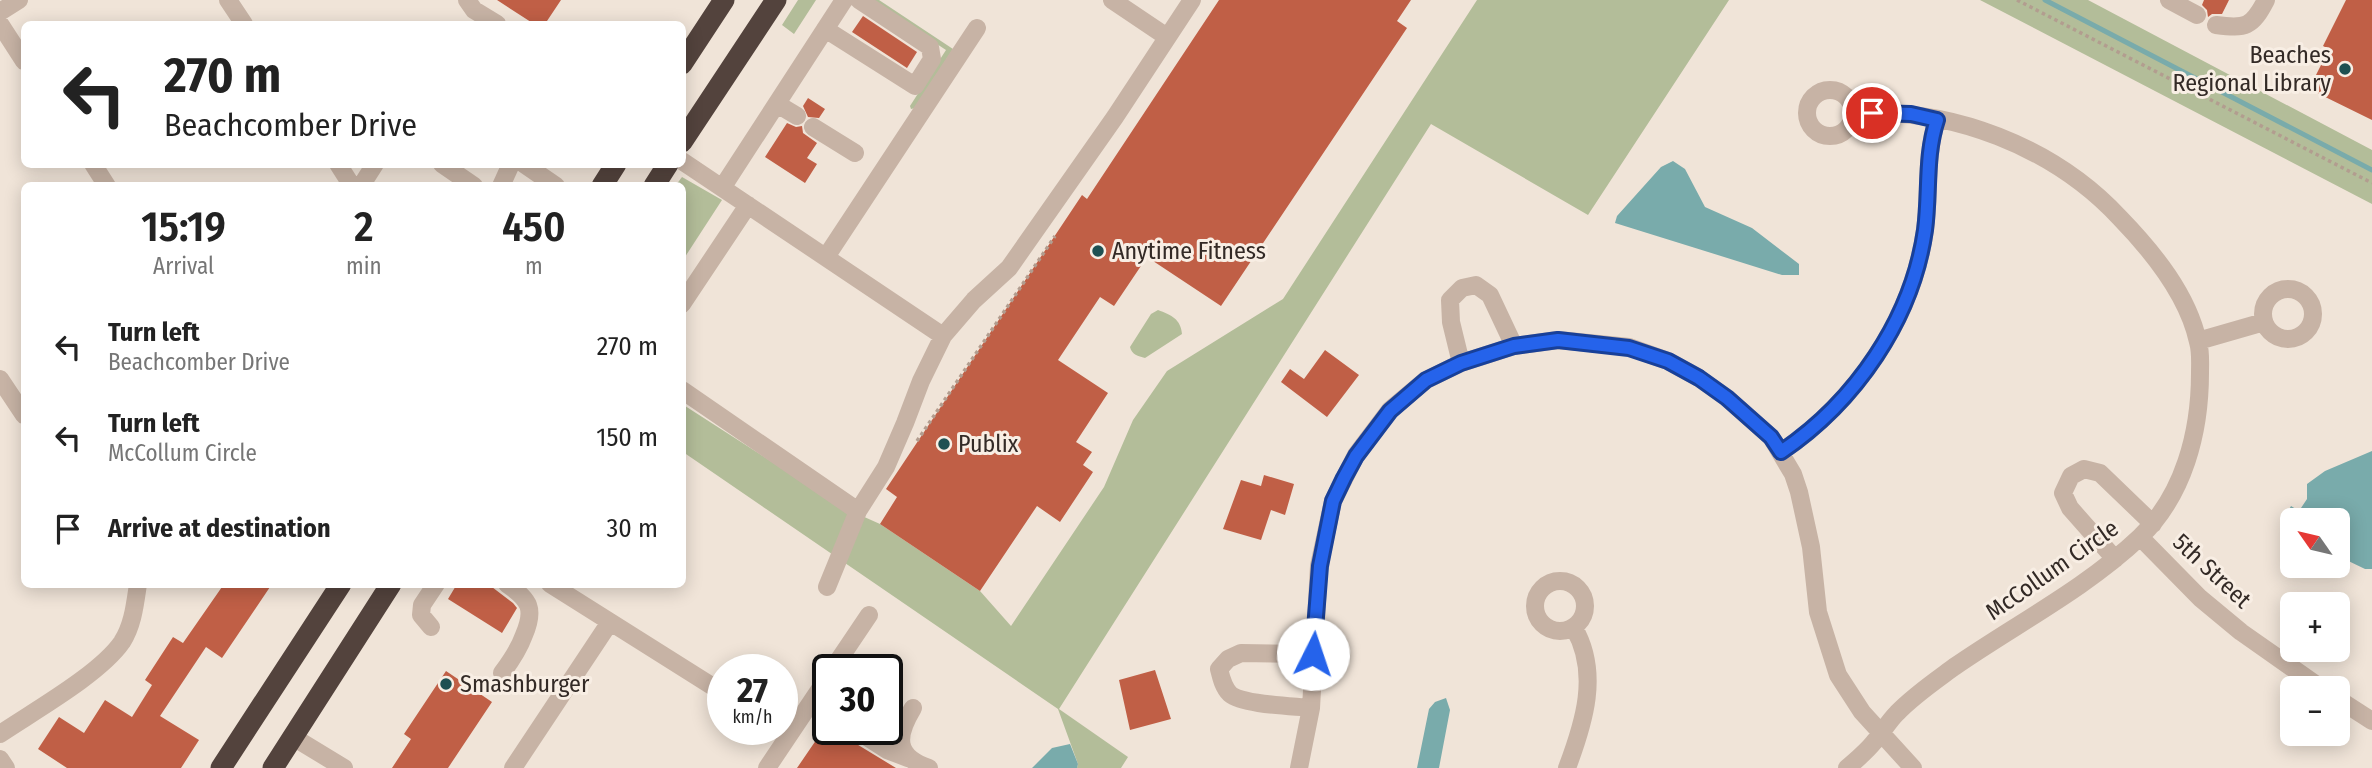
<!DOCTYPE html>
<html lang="en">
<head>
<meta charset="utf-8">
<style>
  body { margin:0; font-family:"Fira Sans Condensed",sans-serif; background:#f6f6f6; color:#222; height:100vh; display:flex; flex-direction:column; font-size:26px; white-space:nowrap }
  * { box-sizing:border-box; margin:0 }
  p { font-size:23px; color:#767676 }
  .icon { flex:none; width:38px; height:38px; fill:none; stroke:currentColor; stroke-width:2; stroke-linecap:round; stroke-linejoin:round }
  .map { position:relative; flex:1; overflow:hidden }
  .sheet { position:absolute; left:21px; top:182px; width:665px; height:406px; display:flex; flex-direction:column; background:#fff; border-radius:10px; box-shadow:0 4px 18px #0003 }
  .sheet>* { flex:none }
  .banner { position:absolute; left:21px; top:21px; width:665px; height:147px; border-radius:10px; box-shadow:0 4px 18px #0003; background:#fff; color:#222; overflow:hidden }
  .needle { width:46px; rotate:304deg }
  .buttons { position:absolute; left:2280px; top:508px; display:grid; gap:14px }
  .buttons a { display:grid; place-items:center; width:70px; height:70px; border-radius:10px; background:#fff; box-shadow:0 4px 18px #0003; font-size:35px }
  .speed { position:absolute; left:707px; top:654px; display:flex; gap:14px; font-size:35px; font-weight:700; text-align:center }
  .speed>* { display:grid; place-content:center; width:91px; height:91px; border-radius:50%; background:#fff; box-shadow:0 4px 18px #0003; line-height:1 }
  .speed small { font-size:18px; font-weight:400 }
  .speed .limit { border:4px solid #111; border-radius:10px; background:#fff; color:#111 }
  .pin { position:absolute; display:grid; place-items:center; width:60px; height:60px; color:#fff; margin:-30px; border:4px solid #fff; border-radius:50%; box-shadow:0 2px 7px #0007 }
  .me { position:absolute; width:77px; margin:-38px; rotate:4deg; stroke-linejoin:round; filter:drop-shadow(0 0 5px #0008) }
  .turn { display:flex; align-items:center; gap:24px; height:147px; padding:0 28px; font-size:32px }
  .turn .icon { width:91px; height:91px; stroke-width:2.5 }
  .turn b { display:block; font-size:49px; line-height:60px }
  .eta { display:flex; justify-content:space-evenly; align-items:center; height:119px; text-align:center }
  .eta b { font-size:42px; font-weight:600; line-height:49px }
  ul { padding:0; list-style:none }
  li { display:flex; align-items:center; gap:21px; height:91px; padding:0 28px }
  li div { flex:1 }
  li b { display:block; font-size:26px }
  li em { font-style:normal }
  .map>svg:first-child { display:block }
  .green { fill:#b3bd99 }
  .water { fill:#79abab }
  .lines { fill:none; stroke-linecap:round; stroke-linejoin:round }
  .stream { stroke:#79abab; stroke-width:5 }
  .building { fill:#c05f46 }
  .path { stroke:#b29d8f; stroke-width:3.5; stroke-dasharray:3.5 3.5; stroke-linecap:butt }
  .minor { stroke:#c7b3a5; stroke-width:18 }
  .highway { stroke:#53433d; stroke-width:21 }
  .route-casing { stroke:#184099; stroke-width:18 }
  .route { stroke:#2563eb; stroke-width:12 }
  .poi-dot { fill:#1e5052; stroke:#f8eee4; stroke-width:2.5 }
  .labels { text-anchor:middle; stroke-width:6; stroke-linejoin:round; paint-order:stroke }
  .poi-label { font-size:24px; fill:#332a26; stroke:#f8eee4; text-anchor:start }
  .street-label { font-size:24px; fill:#332a26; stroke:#f8eee4 }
</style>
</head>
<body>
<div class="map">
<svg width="2372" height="768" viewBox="0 0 2372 768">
  <rect width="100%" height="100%" fill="#f0e4d8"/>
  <path class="green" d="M798,0H816L794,34L782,25Z
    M870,0H879L953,49L915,108L911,109L910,106L946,50Z
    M1477,0H1729L1588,215L1431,124L1059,709L1128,757L1121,768H1077L1078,764L1058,709L683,452L682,404L842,507L880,524L980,591L1011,626L1104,487L1133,420L1167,371L1283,299Z
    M1980,0H2088L2372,150V204Z
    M682,177L722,200L683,260L682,186L676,185Z
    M1158,310C1171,315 1181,319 1182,334L1145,358C1138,356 1132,355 1130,347L1151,314Z"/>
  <path class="water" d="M1673,161L1685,169L1705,207L1752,228L1799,264V275H1782L1615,223L1617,216L1661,167Z
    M2372,451V569H2365L2338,556V520H2292V532L2288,529L2284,519L2291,506L2299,511L2307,499V484L2325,471Z
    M1446,698L1450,710L1439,768H1417L1429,709L1435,702Z
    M1070,744L1078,764L1077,768H1032L1052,748Z"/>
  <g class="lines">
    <path class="stream" d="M2045,0L2372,170"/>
  </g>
  <path class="building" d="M497,0H561L545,24H534Z
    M1219,0H1411L1397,21L1407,28L1221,306L1147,257L1114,306L1100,297L1058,360L1108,393L1076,442L1092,452L1083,465L1093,472L1060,522L1037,506L980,591L880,524L897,497L886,489L1082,195L1087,199Z
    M2204,0H2229L2222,14H2212L2208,17L2207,10L2202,5Z
    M2346,0H2372V120L2309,89L2329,49L2323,46Z
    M863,16L917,52L907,68L852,32Z
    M808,98L825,109L819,118L808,117L803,106Z
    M787,123L796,127L802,126L803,133L817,143L807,158L817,164L805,183L765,157Z
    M1325,350L1359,375L1327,417L1281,382L1290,369L1304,379Z
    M1264,475L1294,484L1285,515L1271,510L1261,540L1223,529L1241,480L1261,486Z
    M224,584H272L222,658L206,647L160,716L199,740L181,768H67L38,749L59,717L84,733L105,700L132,717L152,685L145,680L173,637L183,643Z
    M457,584H488L513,603L517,608L502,633L448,599Z
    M1155,670L1171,719L1130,730L1119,680Z
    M446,671L492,702L448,768H392L411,739L404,734Z
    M823,730H840L850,740L896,768H797Z"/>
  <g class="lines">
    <path class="path" d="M2017,0L2372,183
      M917,441L1055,236"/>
    <path class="minor" d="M228,0L244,24
      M467,0L474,10L497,24
      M1112,0L1167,37
      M2169,0L2197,15
      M0,12L19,0
      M0,24L24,61
      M2216,25C2246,29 2252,27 2266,0
      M825,29L915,86L932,59L930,47L859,0
      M1807 113a23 23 0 1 1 46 0a23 23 0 1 1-46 0Z
      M777,104L797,116
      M813,127L855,153
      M682,161L943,336
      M93,164L107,186
      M338,164L352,186
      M442,164L474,186
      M524,164L556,186
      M361,186L375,164
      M501,186L511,164
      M722,188L844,0
      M826,257L977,28
      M2263 314a25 25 0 1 1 50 0a25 25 0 1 1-50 0Z
      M682,304L748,205
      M2198,341L2264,322
      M1461,363L1451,322L1450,300L1462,288L1476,285L1490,295L1514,346
      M0,379L24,415
      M682,390L858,511
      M1781,452C1855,402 1912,320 1925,230C1930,193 1925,156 1937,120
      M2140,537L2200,598L2241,632L2321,688
      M2115,559L2070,508L2063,493L2071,476L2084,469L2100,473L2153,524
      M1535 606a25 25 0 1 1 50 0a25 25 0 1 1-50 0Z
      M550,584L723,693
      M827,587L858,511L886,467L905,423L921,381L943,336L974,300L1009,268L1115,117L1192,0
      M431,627L421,615L422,605L436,584
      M832,670L869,615
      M502,673C511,661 519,649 524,635C535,609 530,600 507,584
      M2338,699L2372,721
      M913,708C896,736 894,756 929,768
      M1311,708C1293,706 1243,705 1230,694C1223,687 1221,677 1219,669L1228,659L1241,653L1313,654
      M856,730L887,750L908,758
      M0,734C34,711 100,674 122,642C133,625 135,604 138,584
      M293,737L344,768
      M0,759L6,768
      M513,768L610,622
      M767,768L828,677
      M1299,768L1311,708L1319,566L1333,501L1356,455L1390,410L1426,380L1461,363L1514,346L1558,340L1629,347L1668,361L1699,378L1727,398L1771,437L1793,474L1799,492L1811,547L1818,612L1838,675L1862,712L1913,768
      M1567,768C1584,723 1600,673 1574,628
      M1847,768C1856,760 1866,752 1874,742C1882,733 1888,722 1897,713C1913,696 1935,681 1954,667C2016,624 2085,589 2140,537C2184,495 2200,432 2200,373C2200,363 2201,352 2198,342C2188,295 2153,252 2120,218C2054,147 1950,106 1853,114"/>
    <path class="highway" d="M682,64L724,0
      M682,142L776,0
      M602,186L616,164
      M654,186L668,164
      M221,768L341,584
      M273,768L391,584"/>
  </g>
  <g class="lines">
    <g class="route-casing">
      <path id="route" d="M1313,654L1320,566L1333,501L1344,478L1356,456L1390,411L1426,380L1461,363L1514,346L1558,340L1629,348L1668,361L1699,378L1727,398L1771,437L1781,452C1855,402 1912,320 1925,230C1930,193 1925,156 1937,120L1911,114L1872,113"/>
    </g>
    <use href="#route" class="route"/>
  </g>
  <g class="poi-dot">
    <circle cx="2345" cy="69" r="7"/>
    <circle cx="1098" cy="251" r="7"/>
    <circle cx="944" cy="444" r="7"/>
    <circle cx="446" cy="684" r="7"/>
  </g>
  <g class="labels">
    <g class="poi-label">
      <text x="2331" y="63" text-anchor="end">Beaches<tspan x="2331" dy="28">Regional Library</tspan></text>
      <text x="1112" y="259">Anytime Fitness</text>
      <text x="958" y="452">Publix</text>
      <text x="460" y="692">Smashburger</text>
    </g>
    <g class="street-label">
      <text transform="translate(2052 570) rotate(-35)" y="8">McCollum Circle</text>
      <text transform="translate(2212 571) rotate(43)" y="8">5th Street</text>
    </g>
  </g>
</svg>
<div class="buttons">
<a><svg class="needle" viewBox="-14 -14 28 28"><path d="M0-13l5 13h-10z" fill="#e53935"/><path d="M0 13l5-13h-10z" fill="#767676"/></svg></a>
<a>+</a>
<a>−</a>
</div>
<div class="speed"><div>27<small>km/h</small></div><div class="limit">30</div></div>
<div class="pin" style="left:1872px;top:113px;background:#d93025"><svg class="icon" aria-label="arrive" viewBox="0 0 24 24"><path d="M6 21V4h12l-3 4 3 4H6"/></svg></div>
<svg class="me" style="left:1313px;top:654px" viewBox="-20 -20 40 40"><circle r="19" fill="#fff"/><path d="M0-13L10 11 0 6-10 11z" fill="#2563eb"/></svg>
<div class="banner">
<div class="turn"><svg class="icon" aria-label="left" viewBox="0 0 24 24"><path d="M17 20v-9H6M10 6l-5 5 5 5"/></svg><div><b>270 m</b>Beachcomber Drive</div></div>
</div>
<section class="sheet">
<div class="eta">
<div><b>15:19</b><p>Arrival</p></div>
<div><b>2</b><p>min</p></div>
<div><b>450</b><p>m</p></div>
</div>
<ul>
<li><svg class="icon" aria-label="left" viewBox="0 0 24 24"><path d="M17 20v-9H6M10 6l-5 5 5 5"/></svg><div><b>Turn left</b><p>Beachcomber Drive</p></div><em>270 m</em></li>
<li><svg class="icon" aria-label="left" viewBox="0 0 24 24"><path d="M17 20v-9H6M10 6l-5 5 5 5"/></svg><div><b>Turn left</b><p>McCollum Circle</p></div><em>150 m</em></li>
<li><svg class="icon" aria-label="arrive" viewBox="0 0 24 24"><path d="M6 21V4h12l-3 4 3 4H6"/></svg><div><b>Arrive at destination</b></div><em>30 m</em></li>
</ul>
</section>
</div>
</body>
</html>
